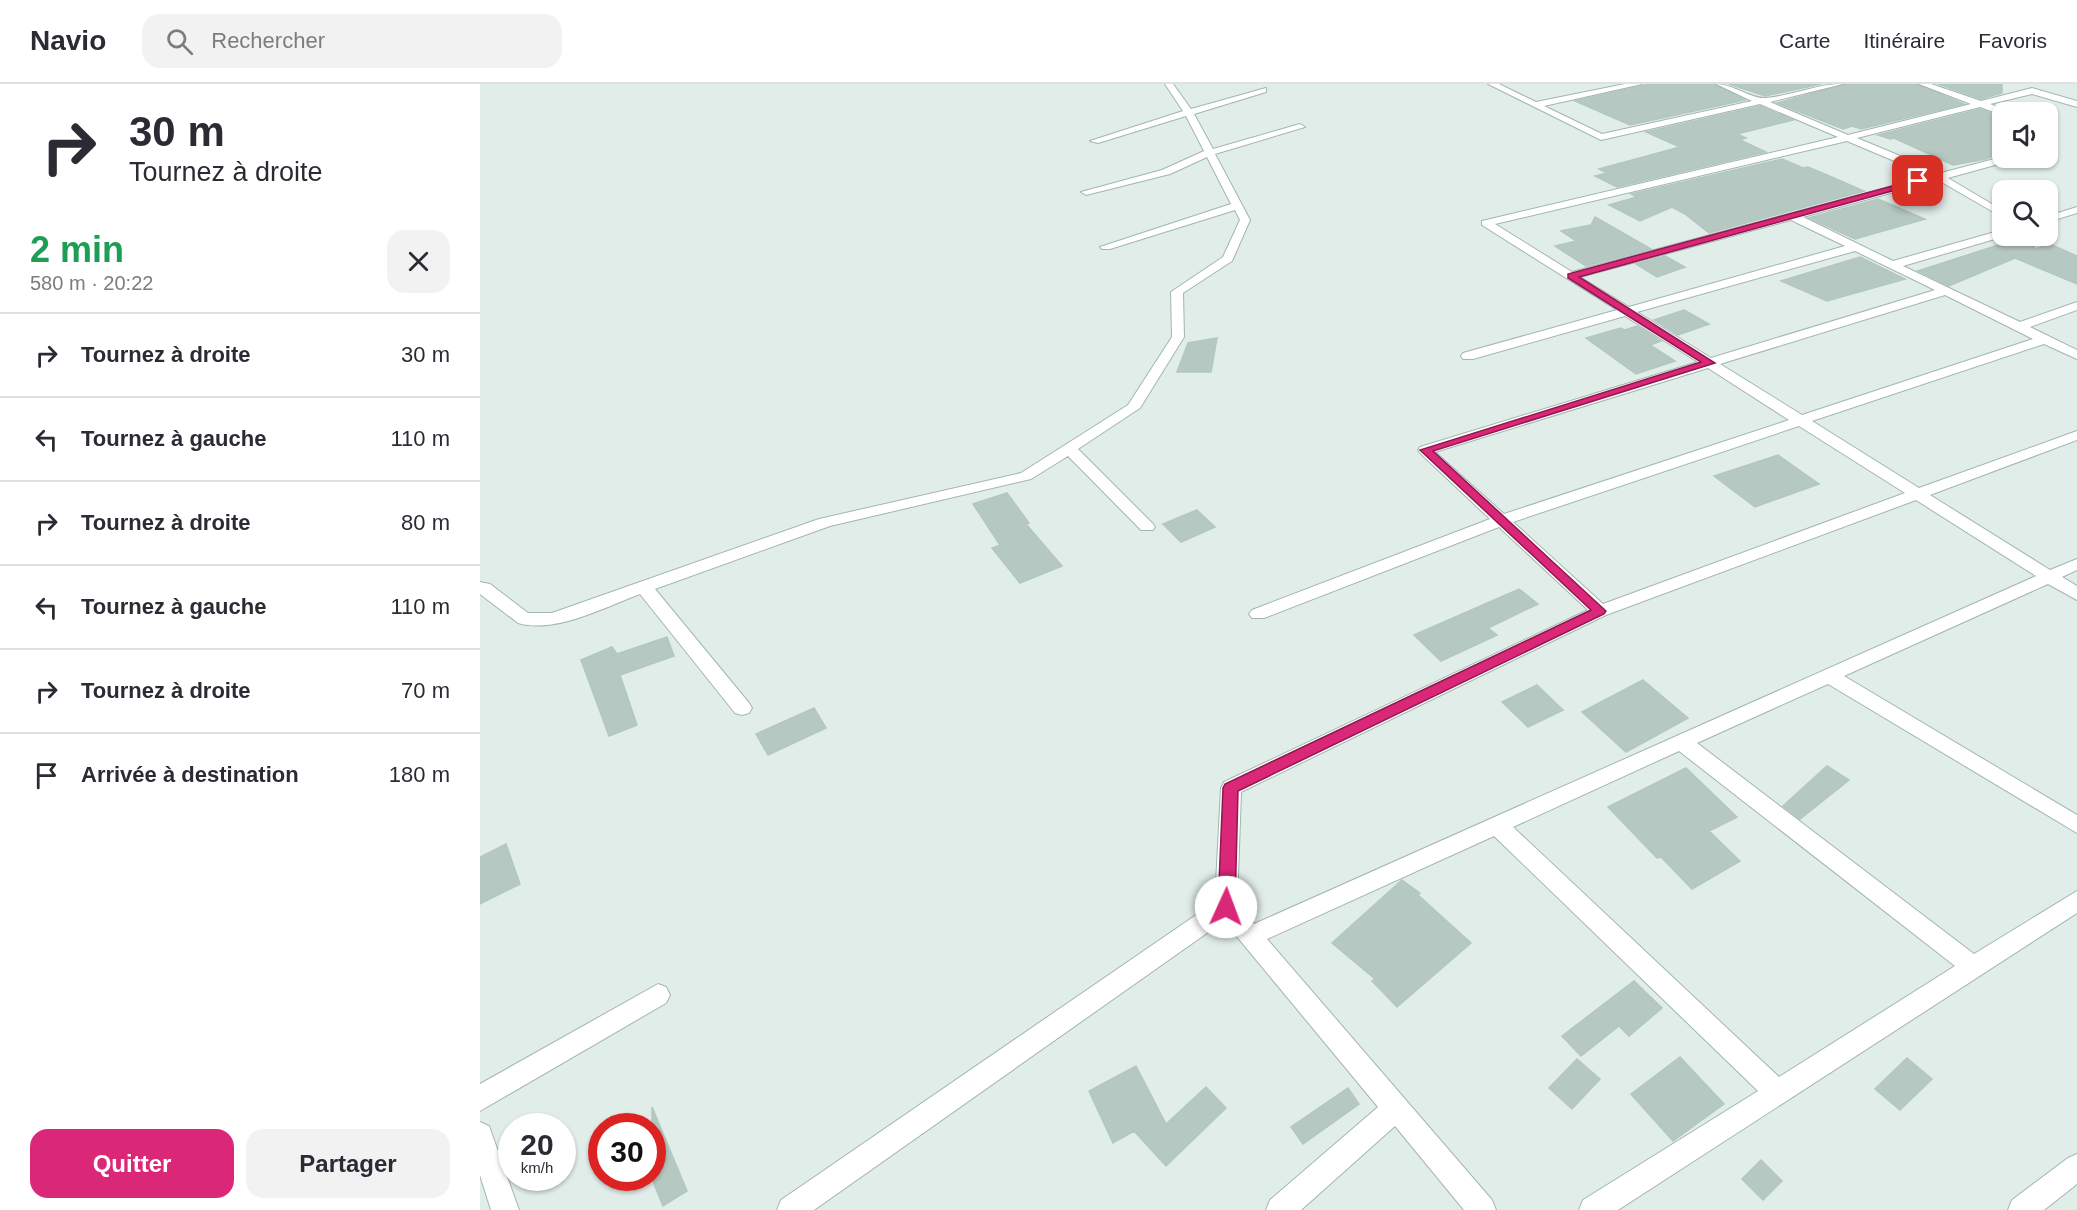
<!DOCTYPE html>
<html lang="fr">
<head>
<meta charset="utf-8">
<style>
  body { margin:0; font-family:Helvetica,sans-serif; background:#f2f2f3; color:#2b2b33; height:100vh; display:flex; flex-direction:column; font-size:22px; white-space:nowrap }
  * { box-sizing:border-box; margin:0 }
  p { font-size:20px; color:#7c7c81 }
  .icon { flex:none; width:33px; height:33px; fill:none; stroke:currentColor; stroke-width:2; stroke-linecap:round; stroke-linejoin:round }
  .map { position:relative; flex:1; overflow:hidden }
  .side { display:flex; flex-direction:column; background:#fff; width:480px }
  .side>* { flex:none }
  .hud { background:#fff; color:#2b2b33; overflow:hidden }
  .controls { position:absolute; left:1512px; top:18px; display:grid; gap:12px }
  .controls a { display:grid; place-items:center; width:66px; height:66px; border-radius:12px; background:#fff; box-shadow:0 2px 4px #0004; font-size:30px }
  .speed { position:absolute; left:18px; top:1029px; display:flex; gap:12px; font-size:30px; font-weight:700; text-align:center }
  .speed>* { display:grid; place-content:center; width:78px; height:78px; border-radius:50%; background:#fff; box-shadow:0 2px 4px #0004; line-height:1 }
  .speed small { font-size:15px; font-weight:400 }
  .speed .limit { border:9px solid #d22; background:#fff; color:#111 }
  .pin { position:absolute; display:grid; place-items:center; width:51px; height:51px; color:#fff; margin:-26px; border-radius:12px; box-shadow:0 3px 9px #0006 }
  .me { position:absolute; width:66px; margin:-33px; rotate:2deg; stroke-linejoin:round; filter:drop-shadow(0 0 4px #0008) }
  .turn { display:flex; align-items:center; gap:21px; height:126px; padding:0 30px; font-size:27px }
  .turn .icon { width:78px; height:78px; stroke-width:2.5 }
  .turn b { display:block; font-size:42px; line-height:51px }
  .round { display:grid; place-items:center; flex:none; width:63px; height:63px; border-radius:18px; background:#f2f2f3 }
  .head { display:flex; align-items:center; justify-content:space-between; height:102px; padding:0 30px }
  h1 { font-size:36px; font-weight:700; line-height:45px; color:#1e9e55 }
  .primary-button { display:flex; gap:12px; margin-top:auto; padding:12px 30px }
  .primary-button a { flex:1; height:69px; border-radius:18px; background:#db2777; color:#fff; font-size:24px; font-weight:700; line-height:69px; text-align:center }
  .primary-button a+a { background:#f2f2f3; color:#2b2b33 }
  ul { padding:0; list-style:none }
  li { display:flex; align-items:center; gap:18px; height:84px; padding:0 30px; border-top:2px solid #e1e1e2 }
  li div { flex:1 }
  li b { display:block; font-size:22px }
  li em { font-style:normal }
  header { display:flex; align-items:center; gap:36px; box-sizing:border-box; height:84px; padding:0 30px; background:#fff; border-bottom:2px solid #e1e1e2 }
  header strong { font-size:28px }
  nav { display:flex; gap:33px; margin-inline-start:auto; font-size:21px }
  .search { width:420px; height:54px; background:#f2f2f3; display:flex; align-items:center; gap:15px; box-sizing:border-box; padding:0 21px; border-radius:18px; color:#7c7c81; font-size:22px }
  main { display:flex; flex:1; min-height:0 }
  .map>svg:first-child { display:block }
  .building { fill:#b6c8c2; stroke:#b3c7c1; stroke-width:1.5 }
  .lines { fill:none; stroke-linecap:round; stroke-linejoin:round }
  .street-casing { stroke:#a3b5b1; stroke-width:2 }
  .street { fill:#fff; fill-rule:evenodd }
  .route { fill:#db2777; stroke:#8e194d; stroke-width:1.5 }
</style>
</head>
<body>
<header>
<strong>Navio</strong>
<div class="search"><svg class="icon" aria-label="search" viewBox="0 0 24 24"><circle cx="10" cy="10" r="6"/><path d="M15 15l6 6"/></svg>Rechercher</div>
<nav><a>Carte</a><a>Itinéraire</a><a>Favoris</a></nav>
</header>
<main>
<section class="side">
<div class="hud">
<div class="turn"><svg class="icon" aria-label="right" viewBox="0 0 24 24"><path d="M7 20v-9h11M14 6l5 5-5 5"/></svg><div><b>30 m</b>Tournez à droite</div></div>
</div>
<div class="head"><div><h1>2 min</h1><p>580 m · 20:22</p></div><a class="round"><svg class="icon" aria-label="close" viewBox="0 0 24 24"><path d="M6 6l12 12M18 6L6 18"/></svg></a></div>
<ul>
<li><svg class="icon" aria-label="right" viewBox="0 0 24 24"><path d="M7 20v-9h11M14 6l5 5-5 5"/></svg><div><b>Tournez à droite</b></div><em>30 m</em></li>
<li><svg class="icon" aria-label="left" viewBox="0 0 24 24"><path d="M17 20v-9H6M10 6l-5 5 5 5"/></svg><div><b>Tournez à gauche</b></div><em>110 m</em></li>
<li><svg class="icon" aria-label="right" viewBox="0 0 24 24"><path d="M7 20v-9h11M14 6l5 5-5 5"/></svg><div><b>Tournez à droite</b></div><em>80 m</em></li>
<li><svg class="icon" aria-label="left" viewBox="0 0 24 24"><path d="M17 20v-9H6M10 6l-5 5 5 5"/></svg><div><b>Tournez à gauche</b></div><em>110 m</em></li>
<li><svg class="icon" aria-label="right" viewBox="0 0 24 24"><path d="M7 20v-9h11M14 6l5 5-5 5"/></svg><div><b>Tournez à droite</b></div><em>70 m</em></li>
<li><svg class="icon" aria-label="arrive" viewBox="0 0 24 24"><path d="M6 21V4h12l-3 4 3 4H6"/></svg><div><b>Arrivée à destination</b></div><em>180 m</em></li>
</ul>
<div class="primary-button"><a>Quitter</a><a>Partager</a></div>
</section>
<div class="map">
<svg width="1597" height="1126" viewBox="0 0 1597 1126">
  <rect width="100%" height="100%" fill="#e1ede9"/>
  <path class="building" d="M1170,0H1234L1265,16L1150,41L1095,17Z
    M1249,0H1341L1285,12Z
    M1365,0H1437L1484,20L1381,45L1372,42L1363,45L1297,19Z
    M1458,0H1522V9L1501,15Z
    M1280,22L1313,36L1257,50L1266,54L1260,56L1286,68L1137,103L1115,92L1127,89L1119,85L1200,63L1166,48Z
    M1500,25L1522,33V69L1506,75L1473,81L1414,54L1410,55L1398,51Z
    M1302,75L1323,84L1328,83L1347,91L1384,107L1229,149L1205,130L1192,123L1160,137L1129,121L1157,113L1151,110Z
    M1398,115L1445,135L1375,155L1329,134Z
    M1115,133L1171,165L1106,182L1075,162L1096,157L1081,147L1111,141Z
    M1546,152H1550L1555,165L1570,160L1597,172V200L1535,174L1469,202L1438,187Z
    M1185,172L1205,183L1177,193L1156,180Z
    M1380,173L1425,195L1347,217L1301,197Z
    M1204,226L1229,240L1198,251L1174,236Z
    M1157,242L1181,257L1170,261L1195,277L1156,290L1106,254L1141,244L1145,246Z
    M737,254L731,288H697L708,259Z
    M1298,371L1339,400L1275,423L1234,392Z
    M527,409L549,439L546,440L582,482L540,499L512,464L520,461L493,420Z
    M717,426L735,443L701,458L683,440Z
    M1039,505L1058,520L1008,544L1017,551L961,577L934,551Z
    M187,553L194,572L140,591L157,641L129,652L101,576L132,563L137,570Z
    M1163,596L1208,634L1146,668L1102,628Z
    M1057,601L1083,626L1048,643L1022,618Z
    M334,624L346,644L288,671L276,650Z
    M1347,682L1369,696L1320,735L1303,722Z
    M1206,684L1257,733L1229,747L1260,777L1212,805L1181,773L1177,774L1128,723Z
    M26,760L40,800L0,820V773Z
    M922,796L940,809L938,811L991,859L917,923L892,897L895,895L852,859Z
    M1154,897L1182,924L1149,952L1139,942L1101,972L1082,952Z
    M1200,973L1244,1020L1193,1057L1151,1010Z
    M1427,974L1452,995L1420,1026L1395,1005Z
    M1097,975L1120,995L1092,1025L1069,1004Z
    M656,982L686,1040L726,1003L746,1024L686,1082L654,1047L633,1059L609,1007Z
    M868,1004L879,1020L823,1060L811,1043Z
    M172,1023L207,1107L183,1122L172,1095Z
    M1281,1076L1302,1097L1283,1116L1262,1095Z"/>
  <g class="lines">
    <g class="street-casing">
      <path id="street" d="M685,0H693L711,25L786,4V8L714,30L733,65L820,40L825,43L735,70L770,136L752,177L703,209L704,253L660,324L598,365L673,440L675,443L673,446H661L588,372L551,395L350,442L175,505L269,619L272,624L269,629L262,631L255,629L160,510C125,523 75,550 38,539L0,510V498L10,500L48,529H72L339,435L541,389L648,321L692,253L691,208L743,173L760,136L755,126L630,165H622L620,163L751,120L727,73L690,90L606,111L601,108L682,86L724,67L706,32L618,59L610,57L703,27Z
        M1008,0H1019L1056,18L1145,0H1162L1064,22L1122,50L1272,17L1236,0C1253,0 1271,15 1285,14C1311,12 1336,0 1363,0L1290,18L1368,51L1491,20L1439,0H1451L1501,17L1552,4L1597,17V23L1552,10L1510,20L1526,26L1527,28H1522V31L1500,23L1377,54L1461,89L1522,73L1534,74L1533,76L1468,94L1522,126V133L1458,96L1323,133L1413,177L1522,146V152H1525L1423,182L1540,238L1597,218V226L1550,243L1597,266V275L1564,260L1332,337L1439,404L1597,347V356L1450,411L1570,486L1597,475V486L1582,493L1597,502V516L1568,500L1364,592L1597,731V749L1348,600L1217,659L1494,870L1597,807V829L1138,1126H1099L1103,1116L1278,1007L1014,752L787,855L1012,1116L1016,1126H984L915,1042L821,1126H786L790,1116L898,1023L744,837L334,1126H297L301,1116L735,818L741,704L744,698L1108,526L1019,443L784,534H772L769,530L772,526L1010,435L940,369L938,366L940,363L1218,278L1145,232L993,275H983L981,272L983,269L1137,226L1002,141V137L1358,53L1280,20L1121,56ZM1367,57L1450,92L1092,188L1015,140ZM1311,136L1365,162L1149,223L1100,193ZM1375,167L1455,206L1231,274L1157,228ZM1465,211L1553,255L1322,331L1240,280ZM1228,284L1309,336L1024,430L955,368ZM1319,342L1425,409L1123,520L1033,438ZM1436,416L1556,492L774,840L757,820L761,708L1126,531ZM1199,667L1475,882L1299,993L1033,743Z
        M1597,123V129L1568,138V132Z
        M178,900L186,903L190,911L186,919L0,1027V1000Z
        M0,1038L9,1042L39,1126H11L0,1091Z
        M1597,1070V1100L1564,1126H1528L1532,1116L1588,1074Z"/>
    </g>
    <use href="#street" class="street"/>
  </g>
  <path class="route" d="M1438,95L1442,97L1441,99L1099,193L1235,279L953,367L1126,527L1124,530L758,707L755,823L752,828L746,831L740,828L738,823L743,704L745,700L1111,526L940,366L1221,278L1088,194V190Z"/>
</svg>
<div class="controls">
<a><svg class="icon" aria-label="sound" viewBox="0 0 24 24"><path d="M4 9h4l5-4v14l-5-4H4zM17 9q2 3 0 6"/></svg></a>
<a><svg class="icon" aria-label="search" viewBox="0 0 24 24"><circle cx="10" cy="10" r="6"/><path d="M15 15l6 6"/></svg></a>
</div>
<div class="speed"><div>20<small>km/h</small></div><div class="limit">30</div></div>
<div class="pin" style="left:1438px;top:97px;background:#d93025"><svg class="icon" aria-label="arrive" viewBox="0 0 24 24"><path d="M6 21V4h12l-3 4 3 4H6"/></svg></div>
<svg class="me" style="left:746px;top:823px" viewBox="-20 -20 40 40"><circle r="19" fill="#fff"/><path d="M0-13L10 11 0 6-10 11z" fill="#db2777"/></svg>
</div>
</main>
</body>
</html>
